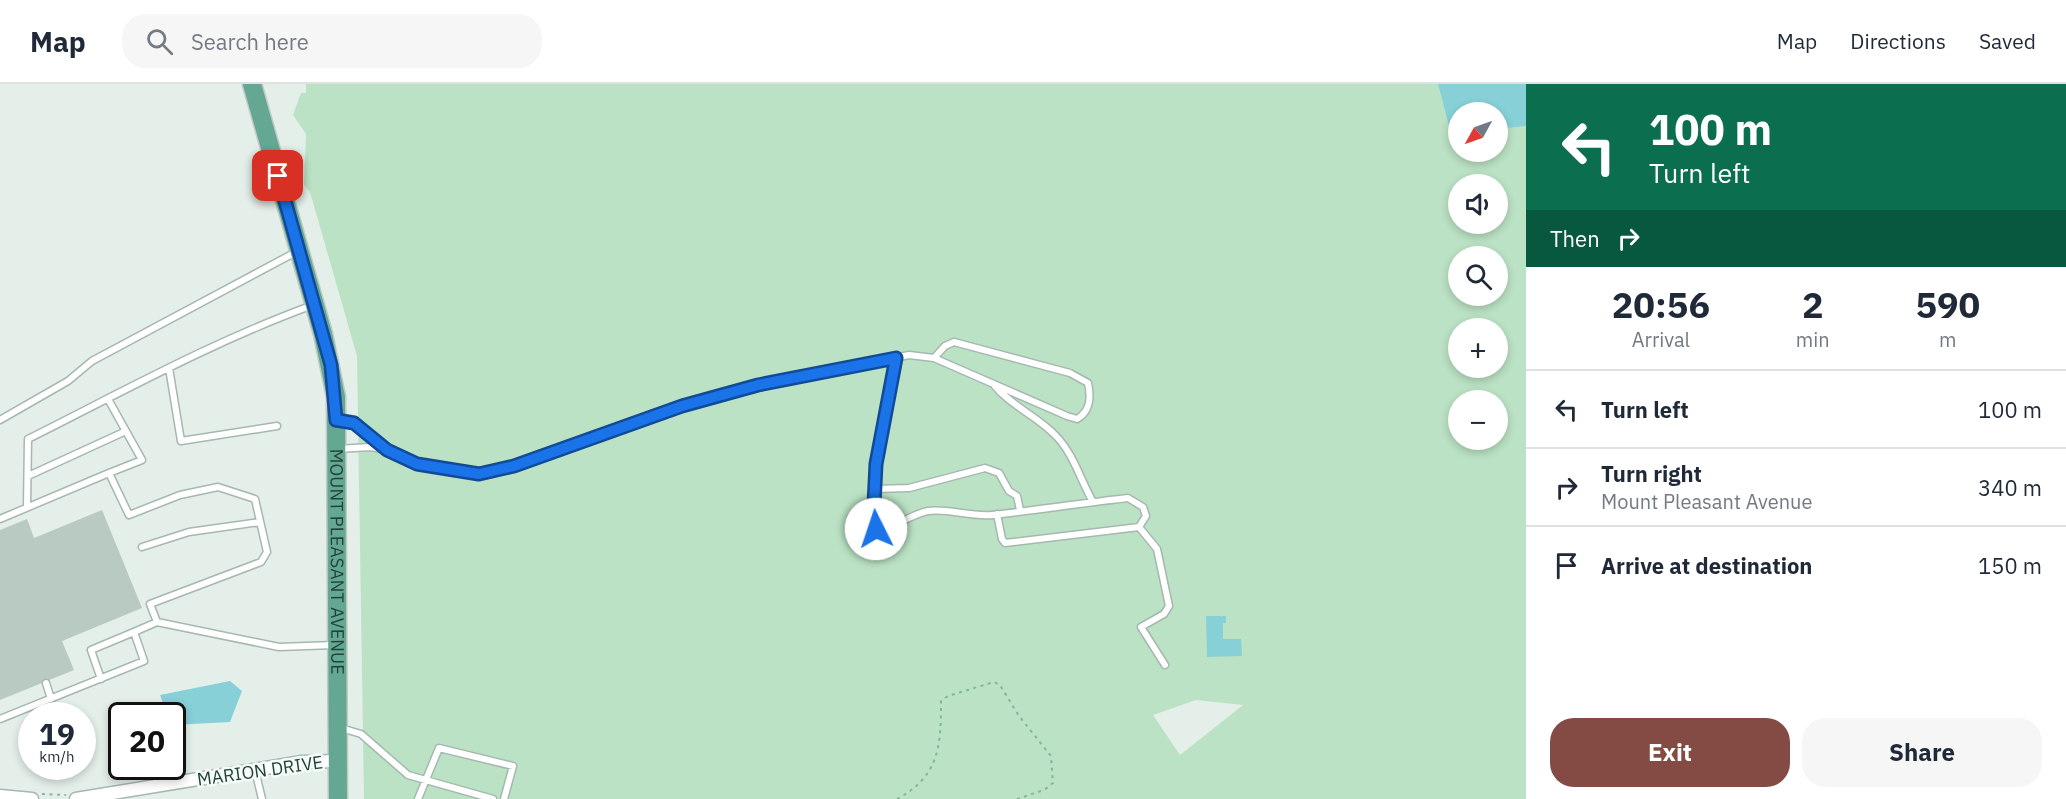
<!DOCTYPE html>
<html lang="en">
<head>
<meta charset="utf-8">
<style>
  body { margin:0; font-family:"IBM Plex Sans",sans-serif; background:#f6f6f7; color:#1f2937; height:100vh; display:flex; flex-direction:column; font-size:22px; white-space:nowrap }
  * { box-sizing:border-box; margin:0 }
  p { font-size:20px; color:#747a83 }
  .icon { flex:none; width:33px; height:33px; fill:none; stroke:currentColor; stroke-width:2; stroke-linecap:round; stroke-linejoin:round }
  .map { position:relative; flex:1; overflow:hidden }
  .panel { display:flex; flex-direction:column; background:#fff; width:540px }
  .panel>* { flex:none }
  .guide { background:#0b6e4f; color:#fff; overflow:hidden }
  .needle { width:39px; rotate:230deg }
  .tools { position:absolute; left:1448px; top:18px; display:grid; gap:12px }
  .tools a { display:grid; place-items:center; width:60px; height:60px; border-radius:50%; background:#fff; box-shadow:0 3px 9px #0003; font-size:30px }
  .speed { position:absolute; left:18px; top:618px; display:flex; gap:12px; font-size:30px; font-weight:700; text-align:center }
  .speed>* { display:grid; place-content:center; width:78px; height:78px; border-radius:50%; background:#fff; box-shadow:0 3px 9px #0003; line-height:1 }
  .speed small { font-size:15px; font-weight:400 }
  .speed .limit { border:3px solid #111; border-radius:9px; background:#fff; color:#111 }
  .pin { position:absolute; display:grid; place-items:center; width:51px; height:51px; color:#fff; margin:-26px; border-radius:12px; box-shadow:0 3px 9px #0006 }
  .me { position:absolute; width:66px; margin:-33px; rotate:356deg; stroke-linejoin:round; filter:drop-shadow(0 0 4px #0008) }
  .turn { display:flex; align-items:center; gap:21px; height:126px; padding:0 24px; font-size:27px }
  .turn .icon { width:78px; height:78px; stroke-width:2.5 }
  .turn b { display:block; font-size:42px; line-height:51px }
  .then { display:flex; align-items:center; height:57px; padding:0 24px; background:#0003; gap:12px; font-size:22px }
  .eta { display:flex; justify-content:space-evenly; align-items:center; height:102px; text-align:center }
  .eta b { font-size:36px; font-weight:700; line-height:42px }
  .action { display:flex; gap:12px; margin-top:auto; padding:12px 24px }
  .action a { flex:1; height:69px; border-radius:24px; background:#834b43; color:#fff; font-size:24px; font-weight:700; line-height:69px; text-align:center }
  .action a+a { background:#f6f6f7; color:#1f2937 }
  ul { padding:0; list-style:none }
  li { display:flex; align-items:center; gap:18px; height:78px; padding:0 24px; border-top:2px solid #e0e1e3 }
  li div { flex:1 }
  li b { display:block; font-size:22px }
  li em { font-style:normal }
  header { display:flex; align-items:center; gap:36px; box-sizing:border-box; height:84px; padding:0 30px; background:#fff; border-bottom:2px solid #e0e1e3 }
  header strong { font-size:28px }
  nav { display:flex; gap:33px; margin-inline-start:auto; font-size:21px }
  .search { width:420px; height:54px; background:#f6f6f7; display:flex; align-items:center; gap:15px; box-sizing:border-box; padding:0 21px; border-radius:24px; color:#747a83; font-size:22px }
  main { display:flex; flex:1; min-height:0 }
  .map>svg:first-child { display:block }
  .green { fill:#bbe2c4; fill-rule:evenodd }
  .water { fill:#87d0d8 }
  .building { fill:#b9cac2 }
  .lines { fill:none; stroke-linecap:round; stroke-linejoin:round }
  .service-casing { stroke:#a6b8b0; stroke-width:9 }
  .minor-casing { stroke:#a6b8b0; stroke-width:15 }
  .primary-casing { stroke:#c1cac7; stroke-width:21 }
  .path { stroke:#81b5a3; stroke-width:2; stroke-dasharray:3 4.5; stroke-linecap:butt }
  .service { stroke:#fff; stroke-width:6 }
  .minor { stroke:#fff; stroke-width:12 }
  .primary { stroke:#64a894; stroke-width:18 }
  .route-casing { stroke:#114b97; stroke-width:15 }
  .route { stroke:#1a73e8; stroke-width:10 }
  .labels { text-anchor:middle; stroke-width:5; stroke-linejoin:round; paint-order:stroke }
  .street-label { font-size:18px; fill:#214338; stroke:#f5fbf8 }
</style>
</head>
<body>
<header>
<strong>Map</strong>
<div class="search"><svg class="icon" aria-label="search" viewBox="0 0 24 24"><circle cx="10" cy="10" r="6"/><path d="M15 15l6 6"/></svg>Search here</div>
<nav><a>Map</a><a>Directions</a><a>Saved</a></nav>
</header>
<main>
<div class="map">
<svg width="1526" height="715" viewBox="0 0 1526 715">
  <rect width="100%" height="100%" fill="#e4efe9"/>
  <path class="green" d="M306,0H1526V715H364L357,272L310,108L304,101L306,50L293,31L301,9H306ZM1458,28H1497V68H1458ZM1458,100H1497V140H1458ZM1458,172H1497V212H1458ZM1458,244H1497V284H1458ZM1458,316H1497V356H1458ZM1196,616L1243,621L1180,671L1153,631Z"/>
  <path class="water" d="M1438,0H1526V42L1497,45V28H1458V57L1451,49Z
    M1206,532H1226V539H1223V555H1241L1242,572L1207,573Z
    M230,597L242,607L230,638L173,641L172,632L167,631L160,611Z"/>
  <path class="building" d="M102,426L142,524L62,557L74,586L0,616V446L27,435L34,454Z"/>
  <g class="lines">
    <g class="service-casing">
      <path id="service" d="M896,274L876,380L875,405L909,404L985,384L999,389L1009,407L1017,412L1020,426
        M169,284L181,357L277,342
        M994,301C1011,322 1037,332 1056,352C1073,369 1081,397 1093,418
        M108,315L142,376L109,389
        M0,336L68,297L92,277L296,168
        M338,337L354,339L387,366L417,380L479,390L529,377L682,322L758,301L909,271L934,274L1067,332L1077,335C1091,327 1091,313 1088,299L1070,289L954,258L945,262L934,274
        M337,365L371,363L387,366
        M28,392L126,347
        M875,405L873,441L876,445C892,446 911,430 928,427C948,424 970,433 992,431C1037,426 1083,419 1128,414L1143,423L1146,432L1139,443L1005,459L1002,455L997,430
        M27,423L28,355C122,308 214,257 313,221
        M0,435L109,389L129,431L180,411L218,403L255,415L267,468L261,478L150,520L157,538
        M1139,443L1157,465L1169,522L1164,530L1141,543L1165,581
        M142,463L189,448L260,438
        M101,595L91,566L134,548
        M46,599L51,615
        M0,635L144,577L134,548L157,538L279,563L334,561
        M341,644L361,650L408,691L493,715
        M255,686L262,715
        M418,715L439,664L513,682L504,715"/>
    </g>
    <g class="minor-casing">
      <path id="minor" d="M0,712L32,715
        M76,715L302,678L338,677"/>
    </g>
    <g class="primary-casing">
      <g id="primary">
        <path id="s1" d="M252,0L323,250L336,313L338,715"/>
      </g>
    </g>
    <path class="path" d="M42,710L66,711
      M897,715C940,692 941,661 941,617L948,612L994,598L1000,601L1019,632L1051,672L1053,699L1044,706L1017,715"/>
    <use href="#service" class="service"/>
    <use href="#minor" class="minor"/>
    <use href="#primary" class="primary"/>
  </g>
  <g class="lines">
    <g class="route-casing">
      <path id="route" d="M278,92L331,281L336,336L354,339L387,366L417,380L479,390L514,382L682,322L758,301L896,274L876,380L873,441L876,445"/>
    </g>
    <use href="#route" class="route"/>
  </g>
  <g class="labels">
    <g class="street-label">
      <text dy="6" stroke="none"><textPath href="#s1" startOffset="489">MOUNT PLEASANT AVENUE</textPath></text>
      <text transform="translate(260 687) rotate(-8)" y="6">MARION DRIVE</text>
    </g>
  </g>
</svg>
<div class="tools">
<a><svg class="needle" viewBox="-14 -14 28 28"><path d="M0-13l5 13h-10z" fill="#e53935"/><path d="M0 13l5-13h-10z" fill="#747a83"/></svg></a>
<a><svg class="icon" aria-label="sound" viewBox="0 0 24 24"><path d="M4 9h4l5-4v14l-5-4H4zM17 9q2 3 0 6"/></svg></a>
<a><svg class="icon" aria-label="search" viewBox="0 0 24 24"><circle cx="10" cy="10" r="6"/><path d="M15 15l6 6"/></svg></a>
<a>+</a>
<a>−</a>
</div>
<div class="speed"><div>19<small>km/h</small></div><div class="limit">20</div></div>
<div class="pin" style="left:278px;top:92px;background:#d93025"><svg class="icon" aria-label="arrive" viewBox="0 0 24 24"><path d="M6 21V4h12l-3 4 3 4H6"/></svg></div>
<svg class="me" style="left:876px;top:445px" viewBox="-20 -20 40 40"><circle r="19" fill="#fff"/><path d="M0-13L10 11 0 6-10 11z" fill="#1a73e8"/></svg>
</div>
<section class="panel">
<div class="guide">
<div class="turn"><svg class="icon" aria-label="left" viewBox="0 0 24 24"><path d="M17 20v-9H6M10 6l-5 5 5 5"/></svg><div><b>100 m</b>Turn left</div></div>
<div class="then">Then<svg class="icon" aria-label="right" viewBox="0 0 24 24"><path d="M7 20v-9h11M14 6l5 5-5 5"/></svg></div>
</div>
<div class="eta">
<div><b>20:56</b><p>Arrival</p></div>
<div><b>2</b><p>min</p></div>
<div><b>590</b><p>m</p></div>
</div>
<ul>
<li><svg class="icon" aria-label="left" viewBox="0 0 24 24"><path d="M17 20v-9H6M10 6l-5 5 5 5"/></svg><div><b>Turn left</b></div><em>100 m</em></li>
<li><svg class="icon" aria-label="right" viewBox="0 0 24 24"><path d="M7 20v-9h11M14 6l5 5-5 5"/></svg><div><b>Turn right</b><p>Mount Pleasant Avenue</p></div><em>340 m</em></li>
<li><svg class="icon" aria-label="arrive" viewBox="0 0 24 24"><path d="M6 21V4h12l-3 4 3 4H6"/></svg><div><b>Arrive at destination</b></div><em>150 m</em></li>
</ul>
<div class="action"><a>Exit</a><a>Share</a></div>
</section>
</main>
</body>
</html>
